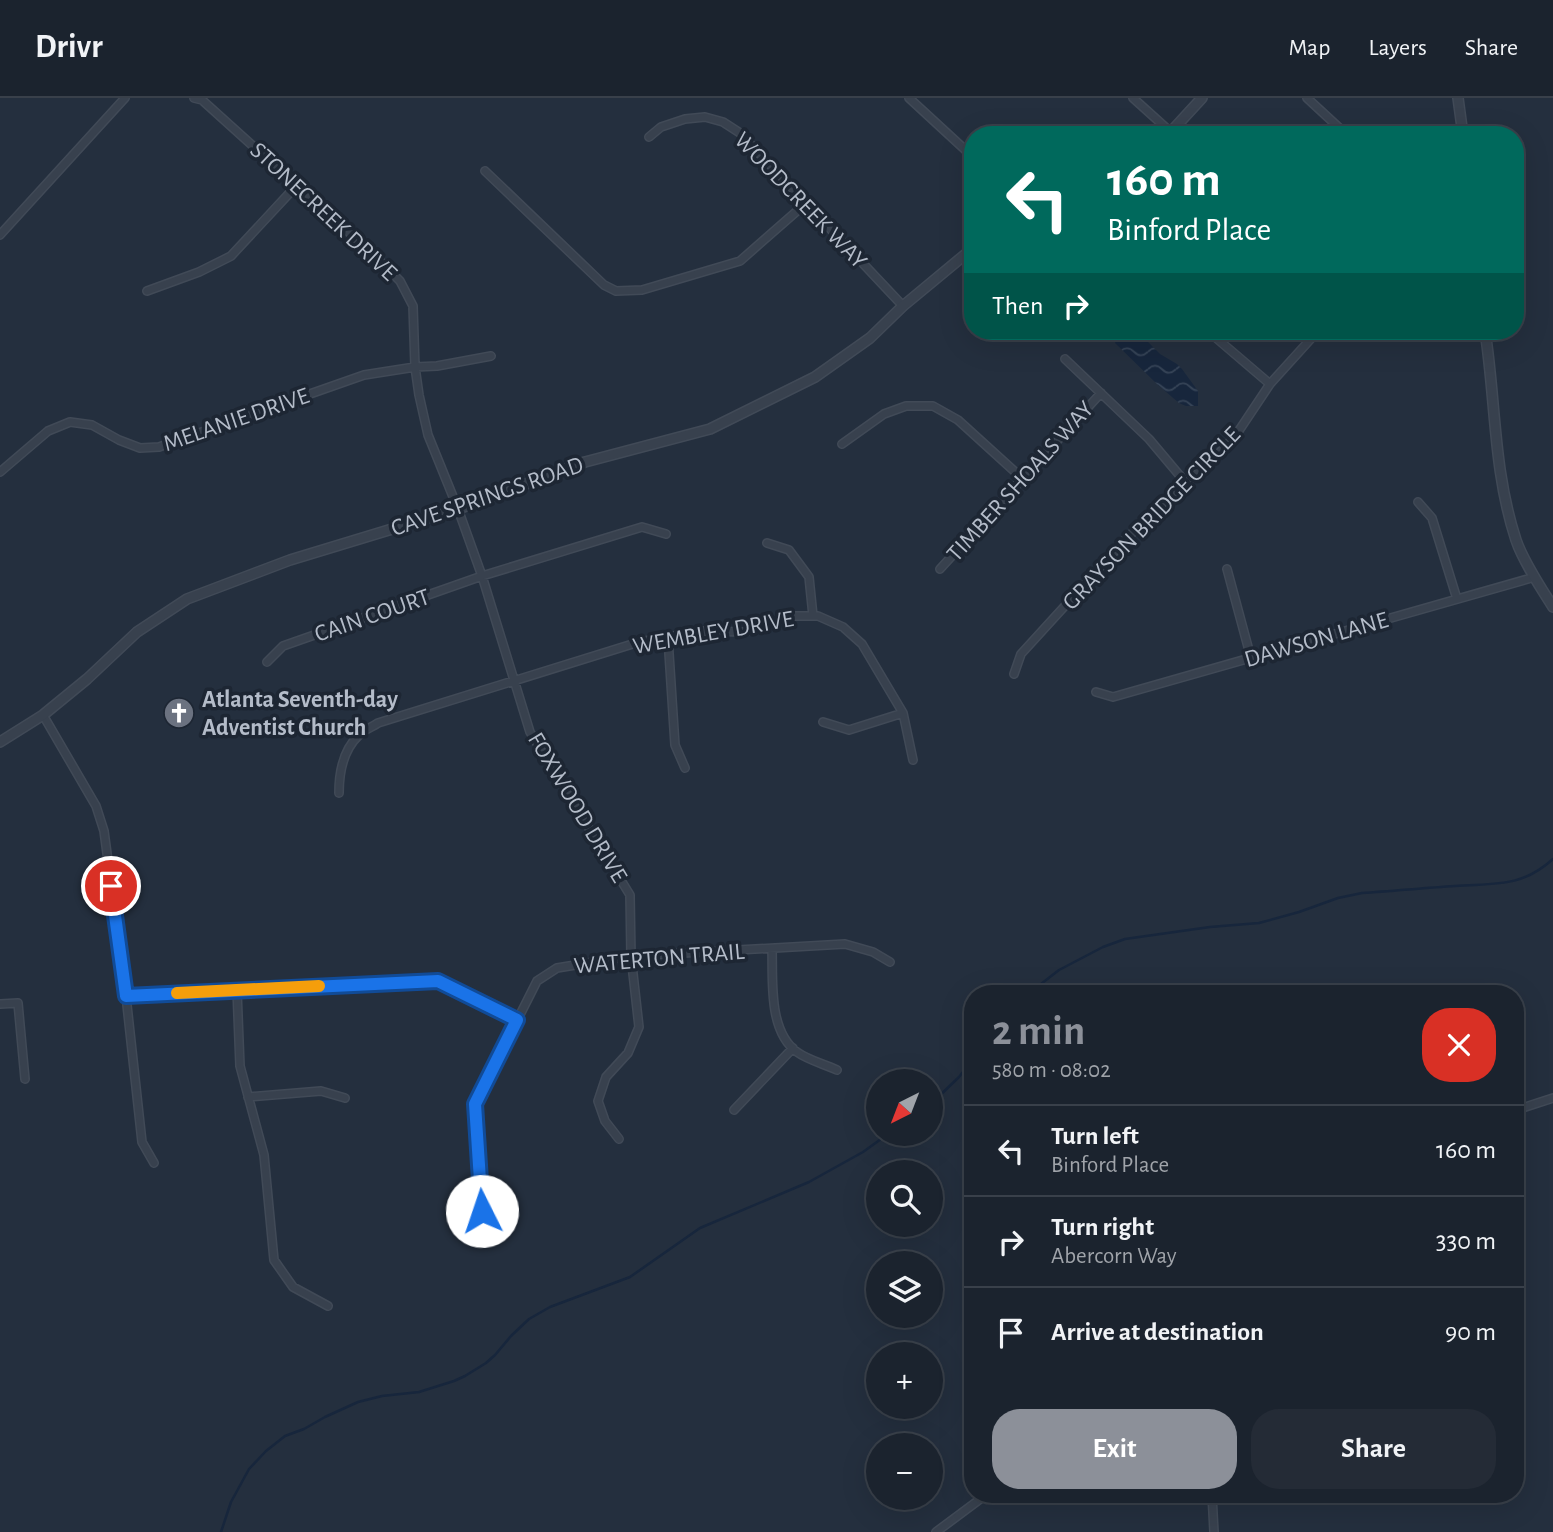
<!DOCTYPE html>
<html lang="en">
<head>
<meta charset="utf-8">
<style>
  body { margin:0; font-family:"Alegreya Sans",sans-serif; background:#242b36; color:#f1f3f6; height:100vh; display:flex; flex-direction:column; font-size:26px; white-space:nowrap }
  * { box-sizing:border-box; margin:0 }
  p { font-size:23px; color:#a0a4aa }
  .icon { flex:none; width:38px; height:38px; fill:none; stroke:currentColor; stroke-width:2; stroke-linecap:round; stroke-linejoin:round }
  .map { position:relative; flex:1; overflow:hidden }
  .side { position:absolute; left:964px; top:887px; width:560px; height:518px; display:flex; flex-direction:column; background:#1b232e; border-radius:28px; box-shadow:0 7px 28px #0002,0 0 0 2px #39404a }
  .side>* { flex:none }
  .hud { position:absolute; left:964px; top:28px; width:560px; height:214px; border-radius:28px; box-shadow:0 7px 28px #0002,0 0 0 2px #39404a; background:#00695c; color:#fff; overflow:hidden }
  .needle { width:46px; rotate:222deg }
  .tools { position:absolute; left:866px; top:971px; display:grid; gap:14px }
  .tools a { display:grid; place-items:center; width:77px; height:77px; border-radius:50%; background:#1b232e; box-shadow:0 7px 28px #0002,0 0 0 2px #39404a; font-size:35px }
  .pin { position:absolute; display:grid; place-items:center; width:60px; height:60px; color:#fff; margin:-30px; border:4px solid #fff; border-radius:50%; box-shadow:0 2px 7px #0007 }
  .me { position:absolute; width:77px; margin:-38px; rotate:356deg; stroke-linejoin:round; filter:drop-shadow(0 0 5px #0008) }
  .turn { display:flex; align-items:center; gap:24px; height:147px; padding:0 28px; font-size:32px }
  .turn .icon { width:91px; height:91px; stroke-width:2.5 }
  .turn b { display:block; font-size:49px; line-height:60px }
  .then { display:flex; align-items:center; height:66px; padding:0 28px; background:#0003; gap:14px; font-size:26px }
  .round { display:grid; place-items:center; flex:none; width:74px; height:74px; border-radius:28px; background:#242b36 }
  .head { display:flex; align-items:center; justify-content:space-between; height:119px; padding:0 28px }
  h1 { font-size:42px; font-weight:600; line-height:52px; color:#8c9099 }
  .primary-button { display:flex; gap:14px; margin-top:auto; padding:14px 28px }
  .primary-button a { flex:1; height:80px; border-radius:28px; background:#8c9099; color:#fff; font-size:28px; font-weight:600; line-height:80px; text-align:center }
  .primary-button a+a { background:#242b36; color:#f1f3f6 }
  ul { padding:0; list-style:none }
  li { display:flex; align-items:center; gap:21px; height:91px; padding:0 28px; border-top:2px solid #39404a }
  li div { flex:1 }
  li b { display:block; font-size:26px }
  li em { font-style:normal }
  header { display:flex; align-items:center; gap:42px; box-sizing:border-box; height:98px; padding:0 35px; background:#1b232e; border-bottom:2px solid #39404a }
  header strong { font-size:33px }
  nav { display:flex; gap:38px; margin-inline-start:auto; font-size:24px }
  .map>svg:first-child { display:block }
  .water { fill:url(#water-waves) }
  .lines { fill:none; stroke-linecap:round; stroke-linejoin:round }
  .stream { stroke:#17263c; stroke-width:2.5 }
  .minor-casing { stroke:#414a57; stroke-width:10 }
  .tertiary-casing { stroke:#414a57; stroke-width:12 }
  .minor { stroke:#38414e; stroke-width:7 }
  .tertiary { stroke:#38414e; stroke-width:9 }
  .route-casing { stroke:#114b97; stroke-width:18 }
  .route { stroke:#1a73e8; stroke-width:12 }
  .slow { stroke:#f59e0b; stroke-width:12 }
  .labels { text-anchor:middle; stroke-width:7; stroke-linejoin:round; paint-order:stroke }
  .street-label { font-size:24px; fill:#b4bcc9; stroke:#1d2633 }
  .poi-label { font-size:24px; font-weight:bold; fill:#b4bcc9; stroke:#1d2633; text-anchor:start }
</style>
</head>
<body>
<header>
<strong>Drivr</strong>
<nav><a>Map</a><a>Layers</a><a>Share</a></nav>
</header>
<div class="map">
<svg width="1553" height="1434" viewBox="0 0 1553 1434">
  <defs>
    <pattern id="water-waves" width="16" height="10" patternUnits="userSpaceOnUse" patternTransform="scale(1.75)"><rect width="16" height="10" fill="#17263c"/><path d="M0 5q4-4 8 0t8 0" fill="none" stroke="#364457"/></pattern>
  </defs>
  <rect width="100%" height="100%" fill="#242f3e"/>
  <path class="water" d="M1120,233H1137L1160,256L1177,266L1182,271L1198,293V308H1186L1179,305L1158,287L1115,245Z"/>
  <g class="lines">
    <path class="stream" d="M1028,896L1059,872L1103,849L1125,841L1210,829L1259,825L1299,814L1338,800L1362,795C1393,793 1424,790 1455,788C1495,785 1521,790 1553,761
      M931,1006L959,979L973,961
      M221,1434L231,1404L249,1371L266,1353L285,1338L304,1331L325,1319L358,1304L382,1298L419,1294L454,1283L465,1278L486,1265L495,1257L511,1238L529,1221L550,1209L630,1179L700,1130L809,1084L863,1054L888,1036"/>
    <g class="minor-casing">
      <path id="minor" d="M194,0L202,2L375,158L400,183L413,208L415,269L419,297L428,337L458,411L482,478L530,634L630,797L631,858L639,929L628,955L606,979L598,1003L605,1023L619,1041
        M909,0L973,59
        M1133,0L1174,37
        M1307,0L1347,37
        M649,39L661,29L685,21L705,19L723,24L740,35L903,208
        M485,73L604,187L616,193L642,192L740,163L805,106
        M0,137L125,0
        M147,193L199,174L231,158L297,87
        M1208,233L1270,286
        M1065,261L1149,341L1186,385
        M842,346L884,316L906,308H933L958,322L1023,381
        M0,374L48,333L70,324L92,327L119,342L140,350L159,349L364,277L415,269L437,268L491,258
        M1418,404L1432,420L1457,501
        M767,445L789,452L809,479L813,518
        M940,471L1101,295
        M1227,471L1251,560
        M668,540L675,647L685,670
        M267,564L283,548L482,478L642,429L666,436
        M1014,576L1021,556L1126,441L1168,400L1211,364L1236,337L1270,286L1318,233
        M1096,594L1113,599L1535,479
        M43,617L96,708L104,733L126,898L142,1044L154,1065
        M823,624L849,632L903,615
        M339,695C339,674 343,652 359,637C364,632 372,629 378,625L639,544L703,533L744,534L793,518H818L843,529L862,546L903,615L913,662
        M772,851C773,882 768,933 797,954C808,962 824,966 837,972
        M237,892L240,968L264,1057L274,1162L293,1189L328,1208
        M126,898L438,883L517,922
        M0,906L18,905L25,981
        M248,999L321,993L345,1000
        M734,1012L793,950
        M1516,1012L1553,1000
        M470,1143L483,1113L475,1006L537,883L557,870L631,858L845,846L873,854L890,864
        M1212,1396L1214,1434
        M936,1434L987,1396"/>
    </g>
    <g class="tertiary-casing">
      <path id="tertiary" d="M1458,0L1463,37
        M1168,37L1202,0
        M1485,233C1496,304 1493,372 1516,442C1523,463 1541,490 1553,509
        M0,644L43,617L87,581L137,534L187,501L290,462L458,411L585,364L710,331L815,279L870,240L903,208L973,150"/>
    </g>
    <use href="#minor" class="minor"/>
    <use href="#tertiary" class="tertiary"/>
  </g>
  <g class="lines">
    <g class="route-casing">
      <path id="route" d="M111,788L126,898L438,883L517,922L475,1006L482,1113"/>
    </g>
    <use href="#route" class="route"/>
    <path class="slow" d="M177,895L319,888"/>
  </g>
  <defs>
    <g id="church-disc" transform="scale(1.575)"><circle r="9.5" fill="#6b7280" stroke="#1d2633"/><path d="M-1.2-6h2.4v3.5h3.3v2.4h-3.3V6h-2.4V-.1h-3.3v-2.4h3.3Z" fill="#fff"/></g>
  </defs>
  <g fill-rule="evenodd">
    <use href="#church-disc" x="179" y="615"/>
  </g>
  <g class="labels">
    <g class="street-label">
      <text transform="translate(801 102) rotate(46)" y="8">WOODCREEK WAY</text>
      <text transform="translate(324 113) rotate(43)" y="8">STONECREEK DRIVE</text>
      <text transform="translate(236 321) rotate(-19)" y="8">MELANIE DRIVE</text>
      <text transform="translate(1020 383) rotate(-48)" y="8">TIMBER SHOALS WAY</text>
      <text transform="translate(487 398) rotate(-19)" y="8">CAVE SPRINGS ROAD</text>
      <text transform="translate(1151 420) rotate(-46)" y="8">GRAYSON BRIDGE CIRCLE</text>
      <text transform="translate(372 517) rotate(-19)" y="8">CAIN COURT</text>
      <text transform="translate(713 534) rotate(-10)" y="8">WEMBLEY DRIVE</text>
      <text transform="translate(1316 541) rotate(-16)" y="8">DAWSON LANE</text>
      <text transform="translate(578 709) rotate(59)" y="8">FOXWOOD DRIVE</text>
      <text transform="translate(659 860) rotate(-5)" y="8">WATERTON TRAIL</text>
    </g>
    <g class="poi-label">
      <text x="202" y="609">Atlanta Seventh-day<tspan x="202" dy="28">Adventist Church</tspan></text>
    </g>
  </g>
</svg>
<div class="tools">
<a><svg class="needle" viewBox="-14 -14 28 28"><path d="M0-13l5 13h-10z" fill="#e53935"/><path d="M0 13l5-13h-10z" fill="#a0a4aa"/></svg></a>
<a><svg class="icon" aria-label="search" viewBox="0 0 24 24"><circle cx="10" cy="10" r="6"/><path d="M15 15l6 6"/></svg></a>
<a><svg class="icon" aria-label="layers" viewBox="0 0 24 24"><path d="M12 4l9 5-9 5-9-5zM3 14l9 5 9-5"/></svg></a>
<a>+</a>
<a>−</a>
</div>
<div class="pin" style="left:111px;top:788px;background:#d93025"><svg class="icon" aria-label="arrive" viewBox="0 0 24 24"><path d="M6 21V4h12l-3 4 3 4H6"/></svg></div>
<svg class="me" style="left:482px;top:1113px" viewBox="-20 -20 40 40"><circle r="19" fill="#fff"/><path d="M0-13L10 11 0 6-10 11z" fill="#1a73e8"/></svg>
<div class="hud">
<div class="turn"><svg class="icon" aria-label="left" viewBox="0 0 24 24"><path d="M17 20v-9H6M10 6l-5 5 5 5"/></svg><div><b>160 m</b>Binford Place</div></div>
<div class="then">Then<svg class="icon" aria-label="right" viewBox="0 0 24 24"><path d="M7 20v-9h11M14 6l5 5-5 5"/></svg></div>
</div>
<section class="side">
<div class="head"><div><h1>2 min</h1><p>580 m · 08:02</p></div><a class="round" style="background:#d93025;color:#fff"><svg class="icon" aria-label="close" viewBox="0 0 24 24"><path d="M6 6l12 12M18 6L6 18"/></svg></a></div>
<ul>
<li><svg class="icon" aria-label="left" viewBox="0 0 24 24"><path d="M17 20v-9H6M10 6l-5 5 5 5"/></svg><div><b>Turn left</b><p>Binford Place</p></div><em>160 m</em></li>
<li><svg class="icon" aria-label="right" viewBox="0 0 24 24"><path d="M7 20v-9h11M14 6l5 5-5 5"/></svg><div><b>Turn right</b><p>Abercorn Way</p></div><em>330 m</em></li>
<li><svg class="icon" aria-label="arrive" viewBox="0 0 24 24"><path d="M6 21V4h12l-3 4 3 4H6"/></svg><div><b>Arrive at destination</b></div><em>90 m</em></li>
</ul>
<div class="primary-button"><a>Exit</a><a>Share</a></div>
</section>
</div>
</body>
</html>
